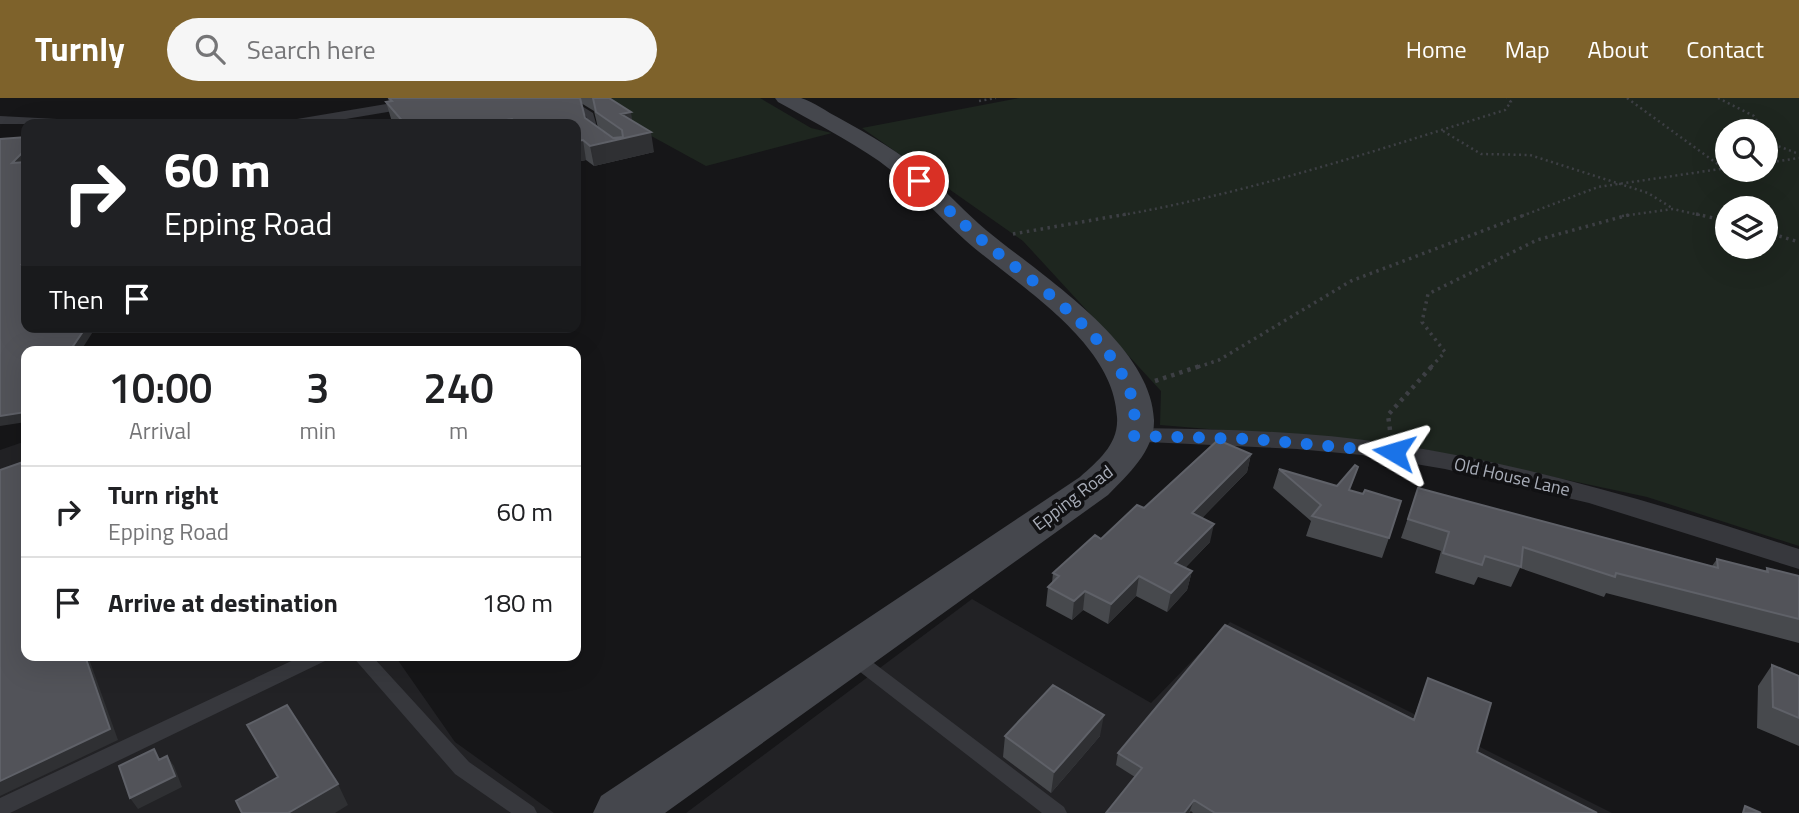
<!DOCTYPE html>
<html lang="en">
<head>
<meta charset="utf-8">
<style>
  body { margin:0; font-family:"Titillium Web",sans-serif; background:#f6f6f6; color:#202124; height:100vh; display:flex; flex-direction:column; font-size:26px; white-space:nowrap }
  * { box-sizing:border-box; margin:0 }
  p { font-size:23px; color:#757577 }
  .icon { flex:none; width:38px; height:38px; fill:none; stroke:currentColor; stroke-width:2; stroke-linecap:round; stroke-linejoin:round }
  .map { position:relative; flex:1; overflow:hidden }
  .drawer { position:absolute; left:21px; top:248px; width:560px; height:315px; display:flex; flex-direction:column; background:#fff; border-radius:14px; box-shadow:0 7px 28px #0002 }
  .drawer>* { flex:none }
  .banner { position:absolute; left:21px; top:21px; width:560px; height:214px; border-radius:14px; box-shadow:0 7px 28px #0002; background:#202124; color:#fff; overflow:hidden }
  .fabs { position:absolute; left:1715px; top:21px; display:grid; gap:14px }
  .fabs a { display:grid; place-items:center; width:63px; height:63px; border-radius:50%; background:#fff; box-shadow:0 7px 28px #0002; font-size:35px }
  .pin { position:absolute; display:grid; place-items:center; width:60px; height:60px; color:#fff; margin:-30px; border:4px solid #fff; border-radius:50%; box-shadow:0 2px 7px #0007 }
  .me { position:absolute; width:77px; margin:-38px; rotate:277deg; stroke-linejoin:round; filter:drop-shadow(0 0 5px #0008) }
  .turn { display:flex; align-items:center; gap:24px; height:147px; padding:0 28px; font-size:32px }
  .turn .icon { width:91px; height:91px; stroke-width:2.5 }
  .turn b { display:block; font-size:49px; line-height:60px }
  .then { display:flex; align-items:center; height:66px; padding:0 28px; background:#0003; gap:14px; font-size:26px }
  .eta { display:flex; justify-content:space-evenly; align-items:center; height:119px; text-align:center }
  .eta b { font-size:42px; font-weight:600; line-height:49px }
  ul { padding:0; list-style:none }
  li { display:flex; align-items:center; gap:21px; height:91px; padding:0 28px; border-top:2px solid #e0e0e0 }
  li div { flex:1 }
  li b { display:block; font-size:26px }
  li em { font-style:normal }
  header { display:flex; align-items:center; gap:42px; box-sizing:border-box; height:98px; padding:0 35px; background:#7e622b; color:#fff }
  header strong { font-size:33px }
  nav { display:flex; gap:38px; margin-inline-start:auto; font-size:24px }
  .search { width:490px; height:63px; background:#f6f6f6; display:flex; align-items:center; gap:18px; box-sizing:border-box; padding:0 24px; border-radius:38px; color:#757577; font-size:26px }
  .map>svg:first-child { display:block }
  .built { fill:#222225 }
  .green { fill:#1e261f; fill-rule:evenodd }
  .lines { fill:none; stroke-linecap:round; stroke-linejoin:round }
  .path-far2 { stroke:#3d3f44; stroke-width:2.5; stroke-dasharray:2 3.5; stroke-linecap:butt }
  .path-far1 { stroke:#3d3f44; stroke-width:3.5; stroke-dasharray:2.5 4.5; stroke-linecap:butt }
  .path { stroke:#3d3f44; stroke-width:4.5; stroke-dasharray:3.5 5; stroke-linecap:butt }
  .service { fill:#37383d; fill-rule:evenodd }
  .minor { fill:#37383d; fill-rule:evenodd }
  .secondary { fill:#45474d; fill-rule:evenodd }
  .wall { fill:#47494d; fill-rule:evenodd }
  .shaded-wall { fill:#2f3033 }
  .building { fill:#525359; stroke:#5f6168; stroke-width:2 }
  .route { stroke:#1a73e8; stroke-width:12; stroke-dasharray:0 21.6 }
  .labels { text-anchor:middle; stroke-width:7; stroke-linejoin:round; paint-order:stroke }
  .street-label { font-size:18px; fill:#a8adb8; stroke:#111113 }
</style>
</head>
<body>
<header>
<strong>Turnly</strong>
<div class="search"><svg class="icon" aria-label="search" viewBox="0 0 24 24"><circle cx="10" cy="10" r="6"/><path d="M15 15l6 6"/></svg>Search here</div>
<nav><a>Home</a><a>Map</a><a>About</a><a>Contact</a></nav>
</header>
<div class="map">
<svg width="1799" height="715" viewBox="0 0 1799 715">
  <rect width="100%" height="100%" fill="#161618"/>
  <path class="built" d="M26,343V558H395L455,644L554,715H516L514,712L509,715H0V352Z
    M972,501L1151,605L1230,524L1612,715H686Z"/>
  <path class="green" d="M582,0H760L811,30L832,35L706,68Z
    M1019,0H1799V448L1647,399L1404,347L1160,327L1161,293L1023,143L862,30ZM1727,33H1766V72H1727ZM1727,110H1766V149H1727Z"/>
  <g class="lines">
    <path class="path-far2" d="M1627,0L1723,70
      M1718,0L1754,18L1763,33
      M979,3L996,0
      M1443,33L1481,56L1530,57L1648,95L1672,110
      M1766,39L1770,45L1799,56
      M1766,65L1799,60
      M1117,118C1250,95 1377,52 1505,12L1511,4L1507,0
      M1522,118L1598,89L1727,70
      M1622,118L1673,111L1704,118"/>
    <path class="path-far1" d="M1696,116L1727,123
      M1766,134L1799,144
      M1013,136L1127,116
      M1198,269L1219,262L1351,183L1527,116
      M1431,269L1445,254L1422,224L1428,196L1537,142L1632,116"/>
    <path class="path" d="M1155,283L1203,267
      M1390,332L1388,317L1433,267"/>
    <path class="service" d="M560,0H569L593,15L601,43H595L589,36L586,18Z
      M852,551L858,553L1064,709L1067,715H1042L846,563L843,558L846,553Z
      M302,558H328L325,563L10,715H0V700Z
      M352,558H372L469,664L534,709L537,715H511L455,676Z"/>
    <path class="minor" d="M422,0H454L447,4L316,26H284L291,22Z
      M0,18L76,22L83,26H0Z
      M1134,330C1221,331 1308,333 1393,346C1532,367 1666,408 1799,451V471L1589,405L1445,371L1362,357L1297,351L1125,343L1121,338L1125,333Z"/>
    <path class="secondary" d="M775,0C783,0 794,0 801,0C814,4 827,14 839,20C870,37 901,55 928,78C948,95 966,115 986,132C1039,176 1152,246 1154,322C1155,352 1128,377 1108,397L665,715H593L601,698L1080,379C1098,363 1119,346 1117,319C1114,243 1016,187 965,142C936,116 911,86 879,63C847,41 812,23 778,4Z"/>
  </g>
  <path class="wall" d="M388,0H609L632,23L654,54L594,68L586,62L576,64V26H394L392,24L386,4H389ZM581,5L594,13L598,30L585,20Z
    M1251,356L1247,374L1202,420L1210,444L1185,470L1192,473L1187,492L1167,514L1136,498L1108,526L1083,512L1072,522L1046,508L1048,489L1052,485L1053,475L1101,441Z
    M1279,371L1350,392L1389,440L1382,460L1306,438L1311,423L1273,390Z
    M1418,390L1712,468L1717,461L1765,473L1767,470L1799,478V545L1606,495L1604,499L1520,470L1511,489L1478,479L1474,487L1435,475L1441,453L1401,440Z
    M1772,567L1799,578V648L1757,630L1758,588Z
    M1428,580L1477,654L1597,715H1193L1191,713L1189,715H1106L1135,679L1116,667L1118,655L1413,622Z
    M1005,638H1100L1051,695L1003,659Z"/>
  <path class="shaded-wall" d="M631,14L634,34L621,16Z
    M512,21L513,26H485Z
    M651,34L654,54L594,68L590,48Z
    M583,42L586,62L576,64V43Z
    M26,51V61L15,73L12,65Z
    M86,229H96L80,254H69Z
    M26,314V324L0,328V318Z
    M1251,356L1247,374L1188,434L1192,415Z
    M1214,426L1210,444L1171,484L1175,465Z
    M1192,473L1187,492L1167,514L1171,495Z
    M1139,478L1136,498L1108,526L1111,506Z
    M1085,493L1083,512L1072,522L1074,503Z
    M85,558H88L118,642L0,698V683Z
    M1104,617L1100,638L1051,695L1054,674Z
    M167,658L174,668L182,689L138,711L130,700Z
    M338,686L348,707L335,715H288Z
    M1194,702L1189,715H1184Z"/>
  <path class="building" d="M389,0H580L585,20L613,40L623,39L622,32L596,14L593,0H609L631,14L621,16L651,34L590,48L583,42L576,43V26H517L512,21L485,26H405L386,4L392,3Z
    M26,39V51L12,65L26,64V162L22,166H26V229H86L69,254H26V314L0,318V41Z
    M1218,342L1251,356L1192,415L1214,426L1175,465L1192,473L1171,495L1139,478L1111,506L1085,493L1074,503L1048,489L1059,478L1053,475L1095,437L1101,441L1137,407L1144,410Z
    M26,363V558H85L110,631L0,683V372Z
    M1355,367L1358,369L1349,392L1363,396L1365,392L1401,403L1389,440L1312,418L1321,407L1279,371L1337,388Z
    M1418,390L1718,470L1717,461L1768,474L1767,470L1799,478V521L1616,475L1615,479L1523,449L1521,469L1485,458L1482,467L1443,455L1449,434L1408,421Z
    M1225,527L1414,622L1428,580L1491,605L1477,654L1597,715H1215L1194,702L1184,715H1106L1142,670L1118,655Z
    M1772,567L1799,578V620L1773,609Z
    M1053,587L1104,617L1054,674L1005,638Z
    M287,607L338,686L288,715H242L236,703L278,679L247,627Z
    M154,651L159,662L167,658L175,678L130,700L119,668Z
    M1745,708L1761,715H1743Z"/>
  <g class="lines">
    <path class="route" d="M919,83C942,106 965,128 990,149C1036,186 1127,249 1134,311C1135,320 1134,329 1134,338L1254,341L1394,354"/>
  </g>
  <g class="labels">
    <g class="street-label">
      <text transform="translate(1512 379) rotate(13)" y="6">Old House Lane</text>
      <text transform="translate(1073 400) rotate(-37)" y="6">Epping Road</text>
    </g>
  </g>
</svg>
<div class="fabs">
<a><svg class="icon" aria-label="search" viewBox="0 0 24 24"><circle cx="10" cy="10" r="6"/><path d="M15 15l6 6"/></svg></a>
<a><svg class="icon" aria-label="layers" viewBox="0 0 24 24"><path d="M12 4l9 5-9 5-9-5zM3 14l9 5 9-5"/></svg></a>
</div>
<div class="pin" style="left:919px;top:83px;background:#d93025"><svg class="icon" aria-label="arrive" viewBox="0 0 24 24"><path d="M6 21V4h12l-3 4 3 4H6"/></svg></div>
<svg class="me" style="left:1394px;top:354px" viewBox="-20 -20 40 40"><path d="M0-17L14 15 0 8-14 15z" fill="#1a73e8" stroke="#fff" stroke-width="4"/></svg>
<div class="banner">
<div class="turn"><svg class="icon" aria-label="right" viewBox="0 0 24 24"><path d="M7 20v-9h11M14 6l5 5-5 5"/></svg><div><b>60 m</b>Epping Road</div></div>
<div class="then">Then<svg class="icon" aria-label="arrive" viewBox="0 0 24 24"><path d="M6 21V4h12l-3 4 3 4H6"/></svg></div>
</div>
<section class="drawer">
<div class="eta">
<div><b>10:00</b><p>Arrival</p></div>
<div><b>3</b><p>min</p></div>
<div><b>240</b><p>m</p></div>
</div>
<ul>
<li><svg class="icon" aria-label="right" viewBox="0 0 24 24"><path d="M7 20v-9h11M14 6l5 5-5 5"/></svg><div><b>Turn right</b><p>Epping Road</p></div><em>60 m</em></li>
<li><svg class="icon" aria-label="arrive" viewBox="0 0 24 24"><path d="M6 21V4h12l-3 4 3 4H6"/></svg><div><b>Arrive at destination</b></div><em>180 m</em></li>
</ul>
</section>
</div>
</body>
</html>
